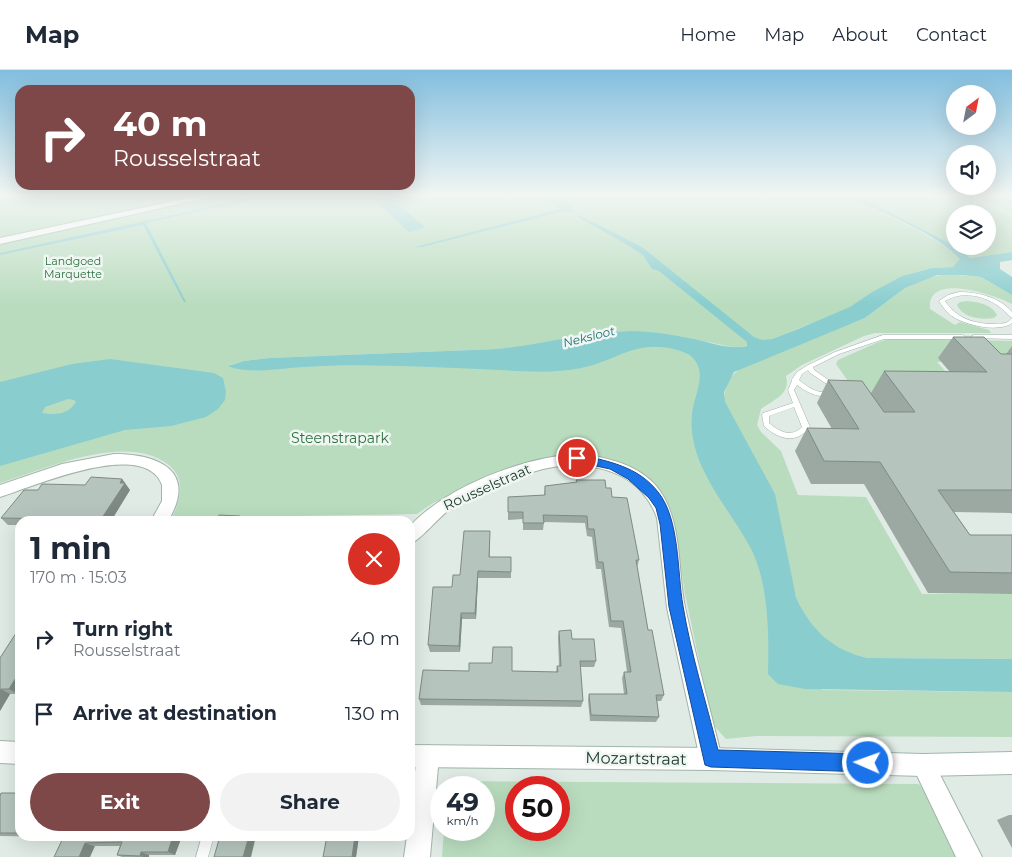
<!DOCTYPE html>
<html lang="en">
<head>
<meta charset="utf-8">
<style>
  body { margin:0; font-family:Montserrat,sans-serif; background:#f2f2f3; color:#1f2937; height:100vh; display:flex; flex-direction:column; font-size:19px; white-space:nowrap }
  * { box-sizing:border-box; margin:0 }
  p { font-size:16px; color:#747a83 }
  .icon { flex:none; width:28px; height:28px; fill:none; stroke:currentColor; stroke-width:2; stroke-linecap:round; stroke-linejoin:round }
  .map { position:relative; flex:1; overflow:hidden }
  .sheet { position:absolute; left:15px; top:446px; width:400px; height:325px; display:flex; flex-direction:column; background:#fff; border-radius:15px; box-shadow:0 5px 20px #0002 }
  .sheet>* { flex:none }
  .top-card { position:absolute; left:15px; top:15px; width:400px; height:105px; border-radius:15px; box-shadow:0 5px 20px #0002; background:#7d4847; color:#fff; overflow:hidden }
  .needle { width:32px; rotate:32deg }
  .fabs { position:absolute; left:946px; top:15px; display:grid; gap:10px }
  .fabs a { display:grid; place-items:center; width:50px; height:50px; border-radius:50%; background:#fff; box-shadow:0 5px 20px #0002; font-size:25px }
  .speed { position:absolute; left:430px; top:706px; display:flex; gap:10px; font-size:25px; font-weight:700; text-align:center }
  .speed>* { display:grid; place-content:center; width:65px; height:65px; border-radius:50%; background:#fff; box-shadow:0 5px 20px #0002; line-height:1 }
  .speed small { font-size:12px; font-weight:400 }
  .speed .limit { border:8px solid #d22; background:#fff; color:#111 }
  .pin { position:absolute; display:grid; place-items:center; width:42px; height:42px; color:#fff; margin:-21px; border:2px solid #fff; border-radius:50%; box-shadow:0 1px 5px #0007 }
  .me { position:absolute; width:55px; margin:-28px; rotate:272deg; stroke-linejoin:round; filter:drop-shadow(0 0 4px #0008) }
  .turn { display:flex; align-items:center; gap:18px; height:105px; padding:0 15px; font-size:22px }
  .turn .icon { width:65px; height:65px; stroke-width:2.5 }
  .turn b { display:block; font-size:35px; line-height:42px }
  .round { display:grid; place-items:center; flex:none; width:52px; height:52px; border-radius:26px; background:#f2f2f3 }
  .overview { display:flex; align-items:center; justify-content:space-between; height:85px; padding:0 15px }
  h1 { font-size:30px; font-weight:700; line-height:38px }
  .action { display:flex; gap:10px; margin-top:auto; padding:10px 15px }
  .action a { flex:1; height:58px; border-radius:30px; background:#7d4847; color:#fff; font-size:20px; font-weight:700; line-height:58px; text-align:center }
  .action a+a { background:#f2f2f3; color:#1f2937 }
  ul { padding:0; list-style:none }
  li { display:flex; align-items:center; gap:15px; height:75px; padding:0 15px }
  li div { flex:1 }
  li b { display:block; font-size:19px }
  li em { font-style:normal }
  header { display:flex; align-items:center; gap:30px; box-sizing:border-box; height:70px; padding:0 25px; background:#fff; border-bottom:1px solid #e0e1e3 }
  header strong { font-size:24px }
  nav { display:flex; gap:28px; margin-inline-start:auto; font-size:18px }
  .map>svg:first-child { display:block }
  .green { fill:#b9dcbe; fill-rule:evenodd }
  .water { fill:#89cdcf; fill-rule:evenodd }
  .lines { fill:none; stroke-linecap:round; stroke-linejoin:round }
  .lane-casing { stroke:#a3b3ab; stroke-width:1 }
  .street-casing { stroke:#a3b3ab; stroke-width:2 }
  .secondary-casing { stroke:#9fb6ab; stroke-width:2 }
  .lane { fill:#fff; fill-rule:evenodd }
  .street { fill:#fff; fill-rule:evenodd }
  .secondary { fill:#fff; fill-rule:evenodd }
  .wall { fill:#9ca9a3 }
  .shaded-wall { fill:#7f8a84 }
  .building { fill:#b5c5bd; stroke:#7f8a84 }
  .route { fill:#1a73e8; stroke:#114b97 }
  .labels { text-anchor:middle; stroke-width:5; stroke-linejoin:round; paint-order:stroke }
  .far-park-label { font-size:11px; fill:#2c713f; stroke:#f0f7f3 }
  .far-water-label { font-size:12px; font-style:italic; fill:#1d7175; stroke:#f0f7f3 }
  .park-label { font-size:14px; fill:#2c713f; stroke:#f0f7f3 }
  .street-label { font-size:14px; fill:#213b31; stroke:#f0f7f3 }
  .near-street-label { font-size:16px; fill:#213b31; stroke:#f0f7f3 }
</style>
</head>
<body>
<header>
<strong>Map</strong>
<nav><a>Home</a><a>Map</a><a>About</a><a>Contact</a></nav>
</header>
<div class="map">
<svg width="1012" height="787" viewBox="0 0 1012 787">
  <rect width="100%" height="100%" fill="#e0ebe5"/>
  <path class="green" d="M0,124H850L859,131C893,149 932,164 961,189L953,197L932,198L902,206L872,222L850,238L772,269L737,278L678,266L631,261L610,262L528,276L497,279L269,288L244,291L230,295L545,288L627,268L720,287L715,318L822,620L1012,622V667L756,666L726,669L716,658L711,647L685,524L675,459L671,441L662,425L587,386L568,384L535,392L475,415L433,433L417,444L172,448C181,428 187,408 166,393C124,363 45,399 0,413Z
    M860,124H964L1012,147V182L970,188L956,176H988V144H955V176L879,137Z
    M967,124H1012V146Z
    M944,204L981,207L1012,225V234C995,225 926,201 930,239L955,255L960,252L989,260L991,263H875L864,266L802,295L786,306C791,324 774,330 761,339L757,355L761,362L781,381L798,425L866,427L922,524H1012V589L868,588L851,584L833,575L815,559L803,542L796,527L788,495L724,332C724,317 729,305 743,297L865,248L905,218L924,209Z
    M967,231C978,232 991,234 997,245L994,248C981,250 963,248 957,235L960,232Z
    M891,268L1012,271V290L937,292L946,302L872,326L850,314L836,294L838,290L876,273Z
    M449,711L919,714L930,729L957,787H442L444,760H484V718L448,717ZM516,718H559V760H516Z"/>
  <path class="water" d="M269,124H277L146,153L186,232H184L143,155L0,185V183Z
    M368,124H386L425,157L409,162Z
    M538,124H551L574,137L571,139L575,143L564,141L422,177H415L560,139Z
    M850,124H860L879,137L961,179L970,188L1012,182V190L1000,192V199L1012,207V225L981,207L962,205H937L905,218L865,248L734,302L724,322L725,332L775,424L796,527C810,559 833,581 868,588L1012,589V622L805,619L778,614L768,604C769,565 769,512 750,477C735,449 715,426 702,397C695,381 690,363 692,345C693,326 709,304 692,287C688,283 680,281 674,279C633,270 617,291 581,298C548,305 512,300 479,299C421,297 362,293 304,297C280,298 250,305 228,296L244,291L269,288L497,279C541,275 585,262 630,261C651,261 674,265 694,269C712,273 730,280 747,276V272L659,201L652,199L643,185L631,177L576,146L579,145L642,177L754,267L762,270L772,269L798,259L850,237L872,222L902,206L932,198L953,197L960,189C936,164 891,147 859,131Z
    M110,289L214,303L223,308L226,322L225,330L218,339L206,347L171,356L125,360L0,396V312L72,294ZM68,329L74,330L76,332C68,345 55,345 42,343L45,337Z"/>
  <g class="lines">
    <g class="lane-casing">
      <path id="lane" d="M959,222C978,222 999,227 1012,242V248C1007,244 1003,239 997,235C982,225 961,221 945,231C956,248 974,254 994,254C997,253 1002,254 1006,253C1008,252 1010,250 1012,248V253C999,263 964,255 952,246C946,242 943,237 939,231L948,225Z
        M883,265H963L966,267L963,269H884L839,284L813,297L814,300L836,315L838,320C825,332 809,324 797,315L794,320L810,357C796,375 778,369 764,356L762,345L763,343L793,333L788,320L792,311L791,310L793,308L797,302L808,295L835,282ZM808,300L809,302L831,317L832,319C820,327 808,317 799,310L802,304ZM794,337L802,357C791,368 780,362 769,353V346Z
        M974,265H1012V269L972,268V266Z
        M202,766H214L208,787H196Z"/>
    </g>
    <g class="street-casing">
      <path id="street" d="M207,124H224L0,174V168Z
        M114,384C159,384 198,401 168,451H151L162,431V415C145,367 32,417 0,427V415L62,394Z
        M582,384C609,388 639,395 657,417C683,450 677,498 685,537C696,588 710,638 722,689L719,697L711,700L703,697L700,689L667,538L657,448C653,436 646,426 637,417C613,395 574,391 543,399C530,402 517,408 504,413C487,420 469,427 453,437C439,446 421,470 410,474V456C447,416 528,385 582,384Z
        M428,675L436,678L439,686L430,787H404L407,766H410V741L417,686L420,678Z
        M923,684L931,687L982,787H956L912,695L915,687Z"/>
    </g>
    <g class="secondary-casing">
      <path id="secondary" d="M0,671L20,672V694L0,693Z
        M410,675L711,678L923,684L1012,682V704L923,706L711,700L410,697Z"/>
    </g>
    <use href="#lane" class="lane"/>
    <use href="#street" class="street"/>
    <use href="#secondary" class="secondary"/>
  </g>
  <path class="wall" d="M953,267L1001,284H1006L1012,276V444L1011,443L954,442L970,465H1012V524L928,523L864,414H811L795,381L807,358L832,359L817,333L828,310L871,323L884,301L950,302L938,288Z
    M122,409L130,420L111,451H20V455H8L1,448L38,420L85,415Z
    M576,410L606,418L612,427L639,490L637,497L648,560L664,625L661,631H657L659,647L656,652L590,651L588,630L589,624H624L622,608L624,602H627L621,558L609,557L601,499H596L592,467L587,466L585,453L544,452L543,460H523V449L508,450V427L544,425L545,416L576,413Z
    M490,468V487H511V508H478L476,549H462L460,582H430L428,575L452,517L460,505Z
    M20,557V621L18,624H10L0,641V588Z
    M559,561L572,569L596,591L594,597H580L583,631L581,637L421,635L419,629L512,601L556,602L557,596H559L558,567Z
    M20,723V766H182L175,785H149V787H122L117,785L120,776H95L64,767L0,766V726Z
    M1009,745H1012V778L997,750Z
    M292,766H359L356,787L326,768Z"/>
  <path class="shaded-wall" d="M122,409L130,420L111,451H100Z
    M240,446L243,451H238Z
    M478,501V508L476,549L475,543Z
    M461,543L462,549L460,582L459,576Z
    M20,601V621L18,624L9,619Z
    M1,619L10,624L0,641V621Z
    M173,766H182L175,785L168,782Z
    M249,766H256L251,787H243Z
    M355,766H359L356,787H352Z
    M85,773L95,776L90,787H79Z
    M141,782L149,785V787H143L140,786Z"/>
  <path class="building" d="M953,267H984L1001,284H1012V420H938L970,465H1012V503L950,502L880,392L824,391L807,358L859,359L828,310L862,311L884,342H915L884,301L987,302Z
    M91,407L122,409L120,413H125L100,451H57L59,449L1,448L24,420H38L42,414L85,415Z
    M576,410H605L606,418H611L612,427L627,428L639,490H636L648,560H652L664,625H656L659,647L591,645L589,624H627L624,602H631L623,551H611L603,492H598L594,459H588L587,446L543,445L544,453H523V442H508V427L545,425V416L577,412Z
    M219,445L240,446L238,451H216Z
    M464,461H490L489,487H511V502L478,501L475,543H461L459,576L428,575L433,517H452L453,505H460Z
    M20,557V601L9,619H1L0,621V588Z
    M571,560L572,569H594L596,591H580L583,631L419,629L423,600L469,601V593H492L493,577H512V601L558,602L557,596H561L559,561Z
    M1,723H20V763H0V726Z
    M64,766H173L168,782H141L140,786L117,785L122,772L85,773L79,787H54Z
    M220,766H249L243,787H214Z
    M327,766H355L352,787H323Z"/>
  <linearGradient id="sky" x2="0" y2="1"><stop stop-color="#82bede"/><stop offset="0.53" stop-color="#f1f6f3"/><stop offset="1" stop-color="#f1f6f3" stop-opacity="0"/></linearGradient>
  <rect width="1012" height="235" fill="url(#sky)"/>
  <path class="route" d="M577,384C607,391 638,396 658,422C680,449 677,502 683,536C691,584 706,632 718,680L868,684L874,687L877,693L874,699L868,702L711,697L705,695L669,537L660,454L656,438L649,428L628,409L610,399L573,391L572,388Z"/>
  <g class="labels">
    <g class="far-park-label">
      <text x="73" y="195">Landgoed<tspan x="73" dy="13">Marquette</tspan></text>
    </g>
    <g class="far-water-label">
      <text transform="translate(589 267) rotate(-14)" y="4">Neksloot</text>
    </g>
    <g class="park-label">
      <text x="340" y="373">Steenstrapark</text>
    </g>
    <g class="street-label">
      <text transform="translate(487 417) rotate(-24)" y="5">Rousselstraat</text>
    </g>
    <g class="near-street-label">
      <text transform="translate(636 688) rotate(1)" y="6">Mozartstraat</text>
    </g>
  </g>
</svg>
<div class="fabs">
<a><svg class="needle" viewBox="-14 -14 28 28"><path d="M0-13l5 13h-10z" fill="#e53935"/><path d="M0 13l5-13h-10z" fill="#747a83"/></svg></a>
<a><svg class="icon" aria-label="sound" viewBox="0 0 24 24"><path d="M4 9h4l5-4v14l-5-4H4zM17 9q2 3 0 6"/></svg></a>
<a><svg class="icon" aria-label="layers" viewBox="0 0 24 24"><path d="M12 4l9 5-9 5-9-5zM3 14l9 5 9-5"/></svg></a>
</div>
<div class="speed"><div>49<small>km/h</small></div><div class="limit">50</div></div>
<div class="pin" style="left:577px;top:388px;background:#d93025"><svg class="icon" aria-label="arrive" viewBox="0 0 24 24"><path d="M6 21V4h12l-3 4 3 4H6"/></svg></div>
<svg class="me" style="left:868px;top:693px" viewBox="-20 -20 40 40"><circle r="17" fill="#1a73e8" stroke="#fff" stroke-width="3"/><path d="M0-11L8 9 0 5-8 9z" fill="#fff"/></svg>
<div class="top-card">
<div class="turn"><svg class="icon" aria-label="right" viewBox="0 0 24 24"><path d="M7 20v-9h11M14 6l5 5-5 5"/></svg><div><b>40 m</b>Rousselstraat</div></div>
</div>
<section class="sheet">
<div class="overview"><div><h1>1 min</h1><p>170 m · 15:03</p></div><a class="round" style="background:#d93025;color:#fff"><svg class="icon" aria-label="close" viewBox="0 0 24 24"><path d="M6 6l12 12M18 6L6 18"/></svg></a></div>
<ul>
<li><svg class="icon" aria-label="right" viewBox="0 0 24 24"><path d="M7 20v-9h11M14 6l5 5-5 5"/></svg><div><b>Turn right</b><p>Rousselstraat</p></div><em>40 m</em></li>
<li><svg class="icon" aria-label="arrive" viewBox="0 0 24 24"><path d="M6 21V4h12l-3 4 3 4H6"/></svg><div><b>Arrive at destination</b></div><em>130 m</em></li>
</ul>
<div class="action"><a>Exit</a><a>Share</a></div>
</section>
</div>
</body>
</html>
